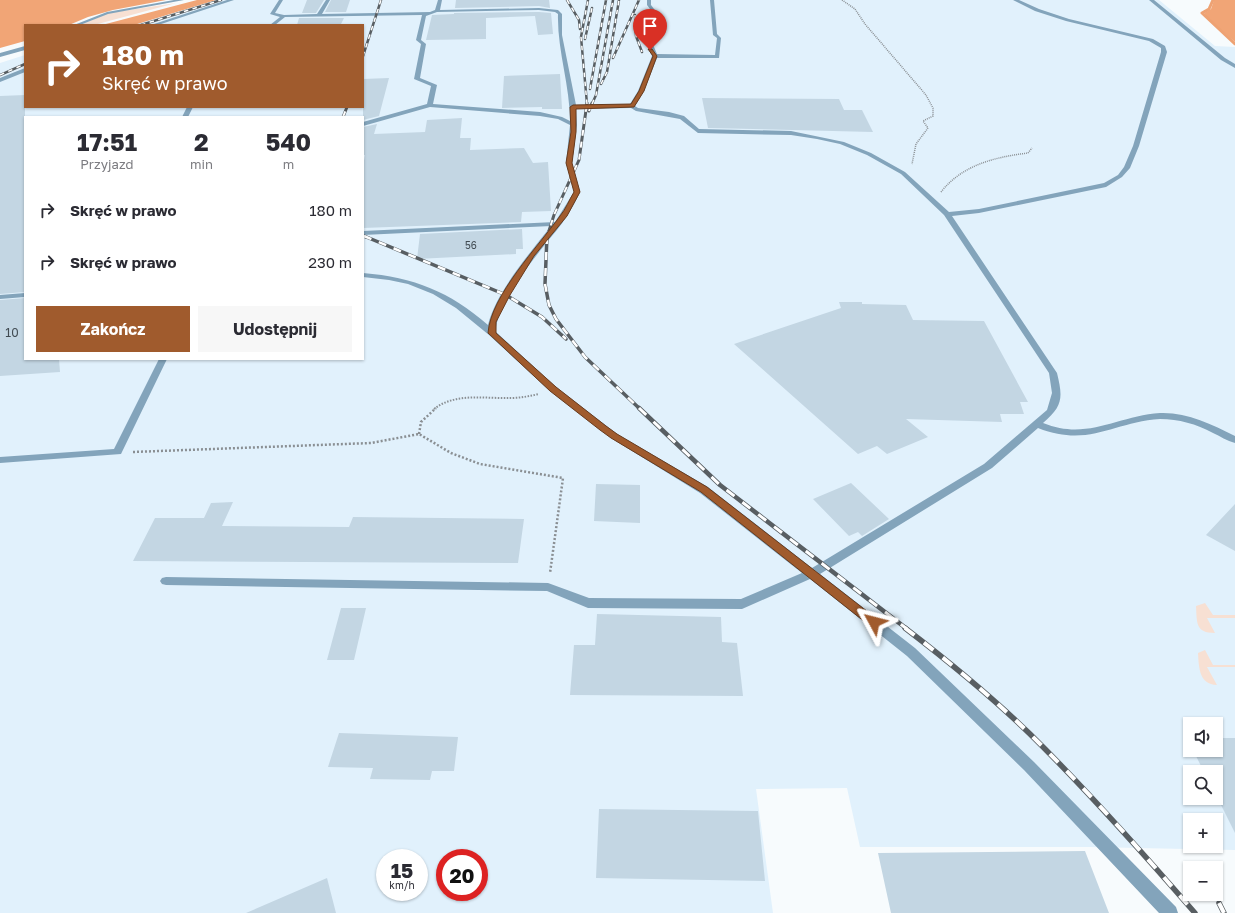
<!DOCTYPE html>
<html lang="pl">
<head>
<meta charset="utf-8">
<style>
  body { margin:0; font-family:"Golos Text",sans-serif; background:#f7f7f7; color:#2b2b33; height:100vh; display:flex; flex-direction:column; font-size:15px; white-space:nowrap }
  * { box-sizing:border-box; margin:0 }
  p { font-size:13px; color:#7c7c81 }
  .icon { flex:none; width:22px; height:22px; fill:none; stroke:currentColor; stroke-width:2; stroke-linecap:round; stroke-linejoin:round }
  .map { position:relative; flex:1; overflow:hidden }
  .drawer { position:absolute; left:24px; top:116px; width:340px; height:244px; display:flex; flex-direction:column; background:#fff; border-radius:0px; box-shadow:0 1px 3px #0004 }
  .drawer>* { flex:none }
  .hud { position:absolute; left:24px; top:24px; width:340px; height:84px; border-radius:0px; box-shadow:0 1px 3px #0004; background:#a05b2d; color:#fff; overflow:hidden }
  .tools { position:absolute; left:1183px; top:717px; display:grid; gap:8px }
  .tools a { display:grid; place-items:center; width:40px; height:40px; border-radius:0px; background:#fff; box-shadow:0 1px 3px #0004; font-size:20px }
  .speed { position:absolute; left:376px; top:849px; display:flex; gap:8px; font-size:20px; font-weight:700; text-align:center }
  .speed>* { display:grid; place-content:center; width:52px; height:52px; border-radius:50%; background:#fff; box-shadow:0 1px 3px #0004; line-height:1 }
  .speed small { font-size:10px; font-weight:400 }
  .speed .limit { border:6px solid #d22; background:#fff; color:#111 }
  .pin { position:absolute; display:grid; place-items:center; width:34px; height:34px; color:#fff; margin:-41px -17px; border-radius:50% 50% 50% 0; rotate:-45deg; box-shadow:0 0 4px #0007 }
  .pin .icon { rotate:45deg }
  .me { position:absolute; width:44px; margin:-22px; rotate:308deg; stroke-linejoin:round; filter:drop-shadow(0 0 3px #0008) }
  .turn { display:flex; align-items:center; gap:14px; height:84px; padding:0 12px; font-size:18px }
  .turn .icon { width:52px; height:52px; stroke-width:2.5 }
  .turn b { display:block; font-size:28px; line-height:34px }
  .eta { display:flex; justify-content:space-evenly; align-items:center; height:68px; text-align:center }
  .eta b { font-size:24px; font-weight:700; line-height:28px }
  .cta { display:flex; gap:8px; margin-top:auto; padding:8px 12px }
  .cta a { flex:1; height:46px; border-radius:0px; background:#a05b2d; color:#fff; font-size:16px; font-weight:700; line-height:46px; text-align:center }
  .cta a+a { background:#f7f7f7; color:#2b2b33 }
  ul { padding:0; list-style:none }
  li { display:flex; align-items:center; gap:12px; height:52px; padding:0 12px }
  li div { flex:1 }
  li b { display:block; font-size:15px }
  li em { font-style:normal }
  .map>svg:first-child { display:block }
  .built { fill:#e1f1fc; fill-rule:evenodd }
  .green { fill:#f7e0d3 }
  .forest { fill:#f1a576 }
  .lines { fill:none; stroke-linecap:round; stroke-linejoin:round }
  .stream { stroke:#eea273; stroke-width:3 }
  .building { fill:#c3d6e3 }
  .path-far2 { stroke:#8a8f93; stroke-width:1.5; stroke-dasharray:1 1; stroke-linecap:butt }
  .path-far1 { stroke:#8a8f93; stroke-width:2; stroke-dasharray:1.5 1.5; stroke-linecap:butt }
  .path { stroke:#8a8f93; stroke-width:2.5; stroke-dasharray:2 2; stroke-linecap:butt }
  .service { fill:#83a4bb; fill-rule:evenodd }
  .minor { fill:#83a4bb; fill-rule:evenodd }
  .rail-far4-casing { stroke:#585e62; stroke-width:2.5 }
  .rail-far3-casing { stroke:#585e62; stroke-width:3 }
  .rail-far2-casing { stroke:#585e62; stroke-width:3.5 }
  .rail-far1-casing { stroke:#585e62; stroke-width:4.5 }
  .rail-casing { stroke:#585e62; stroke-width:5.5 }
  .rail-far4 { stroke:#fff; stroke-width:1.5; stroke-dasharray:4.5; stroke-linecap:butt }
  .rail-far3 { stroke:#fff; stroke-width:2; stroke-dasharray:6; stroke-linecap:butt }
  .rail-far2 { stroke:#fff; stroke-width:2.5; stroke-dasharray:8; stroke-linecap:butt }
  .rail-far1 { stroke:#fff; stroke-width:3; stroke-dasharray:10; stroke-linecap:butt }
  .rail { stroke:#fff; stroke-width:4; stroke-dasharray:12; stroke-linecap:butt }
  .route { fill:#a05b2d; stroke:#683b1d }
  .labels { text-anchor:middle; stroke-width:4; stroke-linejoin:round; paint-order:stroke }
  .far-number-label { font-size:10px; fill:#414b52 }
  .number-label { font-size:12px; fill:#414b52 }
</style>
</head>
<body>
<div class="map">
<svg width="1235" height="913" viewBox="0 0 1235 913">
  <rect width="100%" height="100%" fill="#f7fbfd"/>
  <path class="built" d="M216,0H1159L1215,46L1235,47V850L1089,847H860L847,788L756,789L773,913H0V63L25,55V107H363V25H134ZM25,117H363V359H25ZM1190,724H1216V750H1190ZM1190,772H1216V798H1190ZM1190,820H1216V846H1190ZM385,858H419V892H385ZM445,858H479V892H445Z"/>
  <path class="green" d="M176,3L94,25H80L109,13Z
    M1205,603L1213,615H1235V618H1207L1215,633C1195,633 1197,622 1196,606Z
    M1205,650L1213,665H1235V667H1207L1217,685C1199,684 1199,668 1198,653Z"/>
  <path class="forest" d="M0,0H166L113,10L88,17L69,25H25V41L0,48Z
    M197,0H216L134,25H102Z
    M1214,0H1235V42L1208,19L1204,13L1211,9Z"/>
  <g class="lines">
    <path class="stream" d="M1213,0L1209,9L1202,13L1235,44"/>
  </g>
  <path class="building" d="M307,0H324L316,13H302Z
    M331,0H350L346,12H325Z
    M456,0H549L550,8L539,6L455,8Z
    M539,12L551,13L553,34L538,35L535,16L486,18V39L426,40L432,15L454,14V13Z
    M299,18H344L341,24L297,25Z
    M560,74L562,109H542V107L502,108L504,76Z
    M389,78L379,116L363,120V79Z
    M25,95V292L0,294V96Z
    M702,98L839,99L844,110H862L873,132L708,128Z
    M462,118L460,138H471L470,150L524,148L533,163L548,162L551,211L522,212L521,222L363,228V166L365,155H363V127L377,124L374,134L425,132L427,120Z
    M522,229L523,249H516V254L417,259L420,234Z
    M25,298V359H59L60,372L0,376V300Z
    M839,302H862V304L906,305L913,320L984,321L1028,402H1020L1024,414H1000L1002,422L906,419L928,437L887,454L877,446L858,454L734,344L841,308Z
    M851,483L889,519L862,536L858,532L849,536L813,499Z
    M596,484L640,485V523L594,521Z
    M233,502L222,526L349,527L353,517L524,519L518,563L133,561L155,518H204L211,503Z
    M1235,504V551L1206,535Z
    M341,608H366L354,660H327Z
    M597,614L721,617L722,642L737,643L743,696L570,695L574,645H595Z
    M339,733L458,737L454,771H432L430,780L370,779L373,768L328,767Z
    M1216,738H1235V833L1216,795V772H1204L1193,750H1216Z
    M599,809L758,811L765,881L596,878Z
    M1085,851L1109,913H891L878,853Z
    M327,878L336,913H246Z"/>
  <g class="lines">
    <path class="path-far2" d="M842,0L855,9L865,24L926,95L933,108V116L923,121L928,128L916,144L912,164
      M941,192C962,165 995,157 1028,153L1032,148"/>
    <path class="path-far1" d="M434,409C456,392 486,399 511,398C521,398 530,396 539,394"/>
    <path class="path" d="M419,434L421,422L436,408
      M133,452L371,443L419,434L451,453L480,464L563,478L550,573"/>
    <path class="service" d="M174,0H184L108,14L80,25H74L107,12Z
      M227,0H234L158,25H151Z
      M279,0H283L275,13L284,15L317,14L326,0H330L322,14L430,12L435,10L438,0H442L440,10L539,8L558,10L562,14V35L576,105L630,104L638,91L652,56C643,42 648,29 653,13L647,5V0H651V5L657,13L651,40L657,54L715,55L717,38L713,35L710,0H714L717,34L721,38L719,58H657L644,91L635,106L638,108L669,112L684,116L699,129L791,131L844,142L871,153L905,172L949,212L979,209L1104,183L1118,175L1124,167L1133,146L1161,52V48L1149,41L1066,21L1035,11L1013,0H1019L1039,9L1069,19L1153,39L1165,46L1167,52L1139,146L1130,168L1122,177L1106,187L979,213L952,216L1057,373C1063,398 1063,406 1043,423C1087,441 1117,416 1160,413C1187,412 1211,424 1235,436V443C1227,441 1220,436 1213,433C1196,424 1179,419 1160,419C1113,422 1089,448 1038,428L992,468L820,574L915,648L1034,762L1176,907L1178,913H1159L1024,770L907,656L810,579L742,609L588,608L547,591L166,585L162,584L160,581L162,578L166,577L548,583L589,598L741,599L802,573L700,493L611,438L550,391L489,335L456,308L433,294L408,284L389,280L363,277V273C414,277 450,292 488,325C496,292 530,253 551,226L363,235V231L555,222L574,192L566,163L570,125L558,119L540,116L430,107L363,126V122L427,104L431,86L414,79L421,44L416,40L422,15L285,17L275,25H270L280,17L270,14ZM539,10L555,12L558,14C557,50 570,85 570,121L562,117L540,112L433,104L437,85L420,78L426,44L421,40L426,16L437,12ZM631,108L636,111L680,119L698,133L791,135L817,139L840,144L867,155L901,174L944,215L1049,373L1052,393L1047,410L984,464L812,568L708,487L617,434L556,387L496,332C495,302 542,249 560,226C567,217 575,203 580,192L572,163L577,125L576,109Z
      M1149,0H1154L1225,58L1235,64V68L1221,60Z
      M25,68V72L0,82V78Z
      M187,107H193L188,117H182Z
      M25,293V297L0,299V295Z
      M159,359H167L121,454L0,463V457L114,449Z"/>
    <path class="minor" d="M25,46V50L0,57V53Z"/>
    <g class="rail-far4-casing">
      <path id="rail-far4" d="M567,0L579,20L580,29
        M635,15L636,36L642,52
        M141,25L221,0
        M585,39L592,8
        M363,56L381,0
        M613,58L639,0
        M0,75L25,64
        M601,84L607,72L619,0
        M590,89L606,0
        M587,104L581,37L588,0
        M592,104L596,95L613,0"/>
    </g>
    <g class="rail-far3-casing">
      <path id="rail-far3" d="M589,111L592,103
        M343,117L347,107
        M363,236L366,237
        M547,237L554,215L579,160L587,103"/>
    </g>
    <g class="rail-far2-casing">
      <path id="rail-far2" d="M364,236L506,295L542,317L566,339
        M547,236L545,284L549,305L556,319L585,357L640,409"/>
    </g>
    <g class="rail-far1-casing">
      <path id="rail-far1" d="M639,408L720,485L907,629"/>
    </g>
    <g class="rail-casing">
      <path id="rail" d="M905,628C948,661 992,697 1030,734C1088,791 1142,852 1195,913
        M1219,903L1224,913"/>
    </g>
    <use href="#rail-far4" class="rail-far4"/>
    <use href="#rail-far3" class="rail-far3"/>
    <use href="#rail-far2" class="rail-far2"/>
    <use href="#rail-far1" class="rail-far1"/>
    <use href="#rail" class="rail"/>
  </g>
  <path class="route" d="M648,49H652L657,56L644,91L634,107L576,109V132L572,163L580,192L567,216L534,256L510,295L496,322V333L556,387L606,426L617,434L707,487L877,619L879,622L877,626L874,627L870,626L701,492L611,438L600,430L550,391L488,333C491,295 538,247 560,216C566,209 569,200 574,192L566,163L571,132L570,107L573,105L631,104L639,91L653,56Z"/>
  <g class="labels">
    <g class="far-number-label">
      <text x="471" y="249">56</text>
    </g>
    <g class="number-label">
      <text x="12" y="337">10</text>
    </g>
  </g>
</svg>
<div class="tools">
<a><svg class="icon" aria-label="sound" viewBox="0 0 24 24"><path d="M4 9h4l5-4v14l-5-4H4zM17 9q2 3 0 6"/></svg></a>
<a><svg class="icon" aria-label="search" viewBox="0 0 24 24"><circle cx="10" cy="10" r="6"/><path d="M15 15l6 6"/></svg></a>
<a>+</a>
<a>−</a>
</div>
<div class="speed"><div>15<small>km/h</small></div><div class="limit">20</div></div>
<div class="pin" style="left:650px;top:50px;background:#d93025"><svg class="icon" aria-label="arrive" viewBox="0 0 24 24"><path d="M6 21V4h12l-3 4 3 4H6"/></svg></div>
<svg class="me" style="left:874px;top:622px" viewBox="-20 -20 40 40"><path d="M0-17L14 15 0 8-14 15z" fill="#a05b2d" stroke="#fff" stroke-width="4"/></svg>
<div class="hud">
<div class="turn"><svg class="icon" aria-label="right" viewBox="0 0 24 24"><path d="M7 20v-9h11M14 6l5 5-5 5"/></svg><div><b>180 m</b>Skręć w prawo</div></div>
</div>
<section class="drawer">
<div class="eta">
<div><b>17:51</b><p>Przyjazd</p></div>
<div><b>2</b><p>min</p></div>
<div><b>540</b><p>m</p></div>
</div>
<ul>
<li><svg class="icon" aria-label="right" viewBox="0 0 24 24"><path d="M7 20v-9h11M14 6l5 5-5 5"/></svg><div><b>Skręć w prawo</b></div><em>180 m</em></li>
<li><svg class="icon" aria-label="right" viewBox="0 0 24 24"><path d="M7 20v-9h11M14 6l5 5-5 5"/></svg><div><b>Skręć w prawo</b></div><em>230 m</em></li>
</ul>
<div class="cta"><a>Zakończ</a><a>Udostępnij</a></div>
</section>
</div>
</body>
</html>
